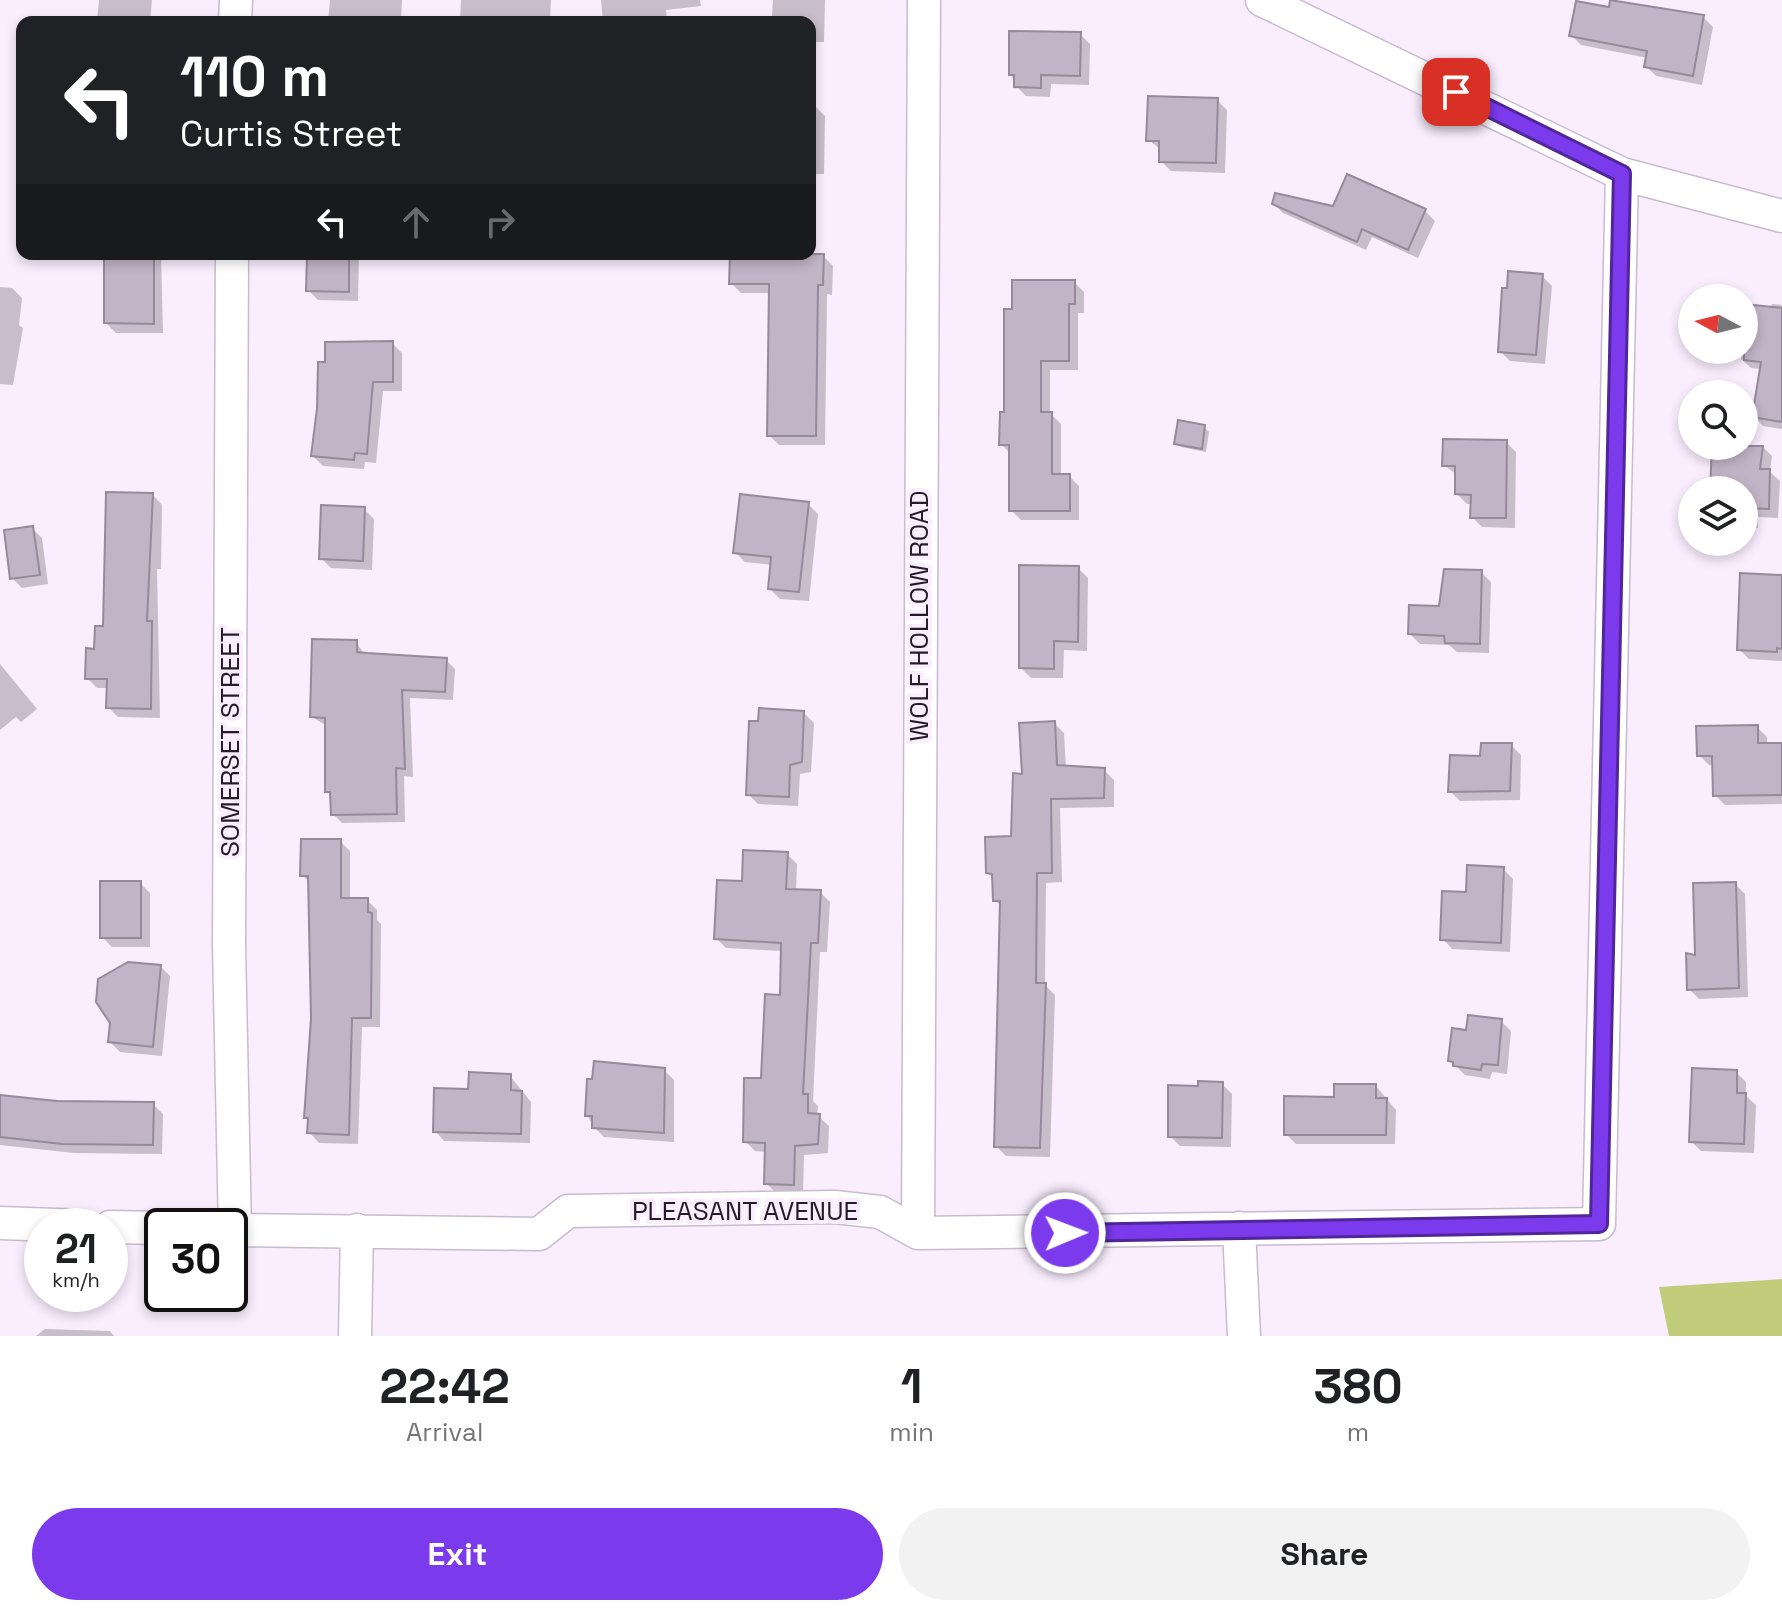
<!DOCTYPE html>
<html lang="en">
<head>
<meta charset="utf-8">
<style>
  body { margin:0; font-family:"Space Grotesk",sans-serif; background:#f2f2f2; color:#202124; height:100vh; display:flex; flex-direction:column; font-size:30px; white-space:nowrap }
  * { box-sizing:border-box; margin:0 }
  p { font-size:26px; color:#757577 }
  .icon { flex:none; width:44px; height:44px; fill:none; stroke:currentColor; stroke-width:2; stroke-linecap:round; stroke-linejoin:round }
  .map { position:relative; height:1336px; overflow:hidden }
  .sheet { display:flex; flex-direction:column; background:#fff; flex:1 }
  .sheet>* { flex:none }
  .banner { position:absolute; left:16px; top:16px; width:800px; height:244px; border-radius:16px; box-shadow:0 4px 12px #0003; background:#202124; color:#fff; overflow:hidden }
  .needle { width:52px; rotate:277deg }
  .buttons { position:absolute; left:1678px; top:284px; display:grid; gap:16px }
  .buttons a { display:grid; place-items:center; width:80px; height:80px; border-radius:50%; background:#fff; box-shadow:0 4px 12px #0003; font-size:40px }
  .speed { position:absolute; left:24px; top:1208px; display:flex; gap:16px; font-size:40px; font-weight:700; text-align:center }
  .speed>* { display:grid; place-content:center; width:104px; height:104px; border-radius:50%; background:#fff; box-shadow:0 4px 12px #0003; line-height:1 }
  .speed small { font-size:20px; font-weight:400 }
  .speed .limit { border:4px solid #111; border-radius:12px; background:#fff; color:#111 }
  .pin { position:absolute; display:grid; place-items:center; width:68px; height:68px; color:#fff; margin:-34px; border-radius:16px; box-shadow:0 4px 12px #0006 }
  .me { position:absolute; width:88px; margin:-44px; rotate:89deg; stroke-linejoin:round; filter:drop-shadow(0 0 6px #0008) }
  .turn { display:flex; align-items:center; gap:28px; height:168px; padding:0 32px; font-size:36px }
  .turn .icon { width:104px; height:104px; stroke-width:2.5 }
  .turn b { display:block; font-size:56px; line-height:68px }
  .lanes { display:flex; align-items:center; height:76px; padding:0 32px; background:#0003; justify-content:center; gap:40px; direction:ltr }
  .lanes .off { opacity:.35 }
  .eta { display:flex; justify-content:space-evenly; align-items:center; height:136px; text-align:center }
  .eta b { font-size:48px; font-weight:800; line-height:56px }
  .cta { display:flex; gap:16px; margin-top:auto; padding:16px 32px }
  .cta a { flex:1; height:92px; border-radius:48px; background:#7c3aed; color:#fff; font-size:32px; font-weight:800; line-height:92px; text-align:center }
  .cta a+a { background:#f2f2f2; color:#202124 }
  .map>svg:first-child { display:block }
  .green { fill:#c1cd7b }
  .shadow { fill:#0003 }
  .building { fill:#c2b4c7; stroke:#96899c; stroke-width:2 }
  .lines { fill:none; stroke-linecap:round; stroke-linejoin:round }
  .minor-casing { stroke:#c9bbcf; stroke-width:35 }
  .minor { stroke:#fff; stroke-width:32 }
  .route-casing { stroke:#51269a; stroke-width:20 }
  .route { stroke:#7c3aed; stroke-width:14 }
  .labels { text-anchor:middle; stroke-width:8; stroke-linejoin:round; paint-order:stroke }
  .street-label { font-size:26px; fill:#221d24; stroke:#f9edfe }
</style>
</head>
<body>
<div class="map">
<svg width="1782" height="1336" viewBox="0 0 1782 1336">
  <rect width="100%" height="100%" fill="#f9edfe"/>
  <path class="green" d="M1782,1279V1336H1669L1659,1287Z"/>
  <path class="shadow" d="M99,0H152L150,22H97Z
    M330,0H402L401,20L328,22Z
    M461,0H551L550,22H460Z
    M601,0H700L701,6L666,10L667,22H603Z
    M773,0H825L824,42H810V22H761L762,16H772Z
    M1612,0L1703,17L1713,27L1702,85L1656,76L1646,66L1648,58L1581,45L1571,35L1611,9Z
    M1080,34L1090,44L1089,85L1051,84L1050,97L1026,96L1016,86L1011,74Z
    M1217,100L1227,110L1225,173L1171,171L1161,161V150L1149,140Z
    M810,106H815L825,116L824,174H810Z
    M1348,177L1425,211L1435,221L1418,258L1372,237L1366,250L1283,213L1274,204L1334,208Z
    M106,254H161L163,333H116L106,323Z
    M309,254H359L358,301L318,300L308,290Z
    M746,254L823,256L833,266L832,295L827,294L825,445H779L769,435L771,293H741L731,283Z
    M1542,276L1552,286L1545,364L1510,361L1500,351Z
    M1074,282L1084,292V313H1078V370H1050V413L1061,424V476H1069L1079,486V520H1021L1011,510V454L1001,444L1014,311Z
    M0,287L12,288L22,298L19,325L23,328L13,385L0,384Z
    M1772,304L1782,305V429L1763,426L1754,416L1761,369L1751,368L1741,359L1742,353L1720,350H1744V306L1771,309Z
    M392,343L402,353V391H383L376,463L365,462L364,469L323,466L313,456Z
    M1204,427L1209,432L1206,452L1181,447L1176,443Z
    M1506,442L1516,452L1515,528L1482,527L1472,517L1473,504H1467L1457,494V475L1444,465Z
    M1714,446H1762L1772,456L1770,472L1780,481L1778,518L1758,517V528H1744V490H1712Z
    M153,495L162,505L161,569H157L160,718L118,717L108,707L109,688H97L87,678Z
    M808,504L818,514L809,601L780,599L770,589L773,565L745,562L735,552Z
    M364,509L374,519L372,570L331,568L321,558Z
    M32,528L42,538L48,584L22,588L12,578Z
    M1078,568L1088,578L1087,651L1064,650L1063,678H1031L1021,668Z
    M1481,572L1491,582L1489,653L1457,652L1449,645L1420,644L1410,634Z
    M1782,577V661L1749,659L1739,649Z
    M356,642L365,655L446,660L455,669L453,700L410,698L413,777L404,776L405,822L342,823L333,814V797L327,791V726L312,717Z
    M0,664L37,709L21,722L16,717L0,730Z
    M804,713L814,723L811,772L800,774L798,806L758,804L748,794Z
    M1054,723L1064,733L1066,768L1104,770L1114,780V807L1060,808L1062,882L1046,883L1045,985L1055,995L1050,1157L1006,1156L996,1146L1002,908L995,900L994,879L988,873L1013,838L1024,776Z
    M1757,727L1767,737V745H1782V804L1725,805L1715,795L1714,765H1709L1699,755Z
    M1511,745L1521,755L1520,800L1460,801L1450,791Z
    M340,841L350,851V900H367L377,910V920L381,924L380,1027H362L358,1144L319,1143L309,1132L313,1018L310,883L302,875Z
    M787,854L797,864L796,891L820,892L830,902L827,952H820L813,1101L818,1106L817,1115L829,1126L828,1153L804,1155L803,1194L776,1193L766,1183L767,1152L755,1151L745,1141L782,997L783,951L726,948L716,938L744,883Z
    M1503,869L1513,879L1510,952L1452,949L1443,939L1468,894Z
    M140,883L150,893V947H112L102,937Z
    M1735,884L1745,894L1748,997L1699,999L1689,989Z
    M160,966L170,976L162,1056L120,1052L110,1042Z
    M1501,1021L1511,1031L1507,1074L1492,1072L1490,1079L1465,1075L1450,1060L1468,1032Z
    M664,1070L674,1080V1142L604,1137L594,1127L587,1115Z
    M1736,1072L1746,1082V1096L1756,1105L1754,1153L1701,1151L1691,1141Z
    M510,1076L531,1102L530,1143L444,1141L435,1131L470,1091Z
    M1222,1084L1232,1094L1231,1147L1180,1146L1170,1136V1087Z
    M1376,1086L1396,1110L1395,1144H1296L1286,1134L1336,1099Z
    M0,1097L57,1103L153,1104L163,1114L162,1154L74,1153L0,1145Z
    M45,1329L110,1331L114,1336H36Z"/>
  <path class="building" d="M1610,0L1704,15L1693,76L1644,67L1647,51L1569,36L1576,1L1609,7Z
    M1009,31L1081,32L1080,76L1041,75V88L1014,87V75H1009Z
    M1148,96L1218,98L1216,163L1159,162V141H1146Z
    M1347,174L1426,209L1408,250L1362,229L1357,242L1272,204L1275,193L1333,206Z
    M104,254H154V324L104,323Z
    M307,254H349V292L306,291Z
    M730,254H824L823,285H818L816,436H767L769,284H729Z
    M1508,271L1543,274L1536,355L1498,352L1502,288H1507Z
    M1012,280H1075V304H1069V361H1041V412H1052V474H1070V511H1009V445H999L1000,412H1004V309H1012Z
    M1744,304L1782,308V422L1752,417L1761,362L1744,360Z
    M393,341V382H373L367,454L355,453L354,460L311,456L317,408L318,362H325V342Z
    M1178,420L1205,425L1202,449L1174,444Z
    M1443,439L1507,440L1506,518H1470L1471,495L1455,494V466H1442Z
    M1712,446H1763L1760,469H1770L1769,509L1744,508V490H1710Z
    M106,492L153,493L147,621H152L151,709L106,708L107,679H85L86,648L94,649L95,626H103Z
    M740,494L809,502L799,592L768,589L771,557L733,553Z
    M321,505L365,507L363,561L319,559Z
    M33,526L40,575L10,579L4,530Z
    M1019,565L1079,566L1078,642L1054,641V669L1019,668Z
    M1444,569L1482,570L1480,644L1445,643L1444,636L1408,634L1409,605L1439,606Z
    M1740,573L1782,575V649L1777,648V652L1737,650Z
    M312,639L357,640V652L367,653L447,658L445,692L402,690L405,769L396,768L397,814L331,815L330,792H325V718L310,717Z
    M759,708L804,711L802,762L790,765L789,797L746,795L749,721H758Z
    M1055,721L1057,765L1105,768L1104,798L1051,799L1052,873H1037L1036,983H1046L1040,1148L994,1147L1000,901H993L992,874L986,873L985,837L1011,836L1013,773L1022,774L1019,723Z
    M1758,725V743H1782V795L1713,796L1712,756H1697L1696,726Z
    M1481,743H1512L1510,791L1448,792L1450,755L1480,756Z
    M301,839H341V898H368V912L372,913L371,1018H352L349,1135L307,1133L308,1118H304L311,1018L308,876H300Z
    M743,850L788,852L786,889L821,890L818,943H811L803,1094H808V1113L820,1114L818,1144L795,1146L794,1185L764,1184L765,1143L743,1142L744,1078H761L765,994L780,995L781,943L714,939L717,880L742,881Z
    M1467,865L1504,867L1501,943L1440,940L1442,891L1466,892Z
    M100,881H141V938H100Z
    M1736,882L1739,988L1687,990L1686,953L1695,955L1693,883Z
    M128,962L161,965L153,1047L108,1042L110,1023L96,1002L98,979Z
    M1468,1015L1502,1019L1498,1065L1482,1064L1481,1070L1453,1066V1062L1448,1061L1452,1028L1466,1030Z
    M594,1061L665,1068L664,1133L592,1128V1116H585L587,1079H592Z
    M1692,1068L1737,1070V1093H1746L1744,1144L1689,1142Z
    M469,1072L511,1074V1090L522,1091L521,1134L433,1132L434,1088L468,1089Z
    M1198,1081L1223,1082L1222,1138L1168,1137V1085L1198,1086Z
    M1334,1084H1376V1098H1387L1386,1135H1284V1096L1334,1097Z
    M0,1095L57,1101L154,1102L153,1145L62,1144L0,1137Z"/>
  <g class="lines">
    <g class="minor-casing">
      <path id="minor" d="M1262,0L1622,174L1782,216
        M235,22L236,0
        M232,254L229,946L235,1231
        M0,1223L83,1226
        M110,1227L162,1228
        M1239,1228L1244,1336
        M230,1230L539,1234L568,1211L835,1207L880,1212L918,1233L1599,1224L1622,174
        M918,1233L924,0
        M355,1336L357,1230"/>
    </g>
    <use href="#minor" class="minor"/>
  </g>
  <g class="lines">
    <g class="route-casing">
      <path id="route" d="M1065,1233L1599,1224L1622,174L1456,92"/>
    </g>
    <use href="#route" class="route"/>
  </g>
  <g class="labels">
    <g class="street-label">
      <text transform="translate(919 616) rotate(-90)" y="9">WOLF HOLLOW ROAD</text>
      <text transform="translate(230 742) rotate(-90)" y="9">SOMERSET STREET</text>
      <text x="745" y="1220">PLEASANT AVENUE</text>
    </g>
  </g>
</svg>
<div class="buttons">
<a><svg class="needle" viewBox="-14 -14 28 28"><path d="M0-13l5 13h-10z" fill="#e53935"/><path d="M0 13l5-13h-10z" fill="#757577"/></svg></a>
<a><svg class="icon" aria-label="search" viewBox="0 0 24 24"><circle cx="10" cy="10" r="6"/><path d="M15 15l6 6"/></svg></a>
<a><svg class="icon" aria-label="layers" viewBox="0 0 24 24"><path d="M12 4l9 5-9 5-9-5zM3 14l9 5 9-5"/></svg></a>
</div>
<div class="speed"><div>21<small>km/h</small></div><div class="limit">30</div></div>
<div class="pin" style="left:1456px;top:92px;background:#d93025"><svg class="icon" aria-label="arrive" viewBox="0 0 24 24"><path d="M6 21V4h12l-3 4 3 4H6"/></svg></div>
<svg class="me" style="left:1065px;top:1233px" viewBox="-20 -20 40 40"><circle r="17" fill="#7c3aed" stroke="#fff" stroke-width="3"/><path d="M0-11L8 9 0 5-8 9z" fill="#fff"/></svg>
<div class="banner">
<div class="turn"><svg class="icon" aria-label="left" viewBox="0 0 24 24"><path d="M17 20v-9H6M10 6l-5 5 5 5"/></svg><div><b>110 m</b>Curtis Street</div></div>
<div class="lanes"><svg class="icon" aria-label="left" viewBox="0 0 24 24"><path d="M17 20v-9H6M10 6l-5 5 5 5"/></svg><svg class="icon off" aria-label="ahead" viewBox="0 0 24 24"><path d="M12 20V5M6 11l6-6 6 6"/></svg><svg class="icon off" aria-label="right" viewBox="0 0 24 24"><path d="M7 20v-9h11M14 6l5 5-5 5"/></svg></div>
</div>
</div>
<section class="sheet">
<div class="eta">
<div><b>22:42</b><p>Arrival</p></div>
<div><b>1</b><p>min</p></div>
<div><b>380</b><p>m</p></div>
</div>
<div class="cta"><a>Exit</a><a>Share</a></div>
</section>
</body>
</html>
